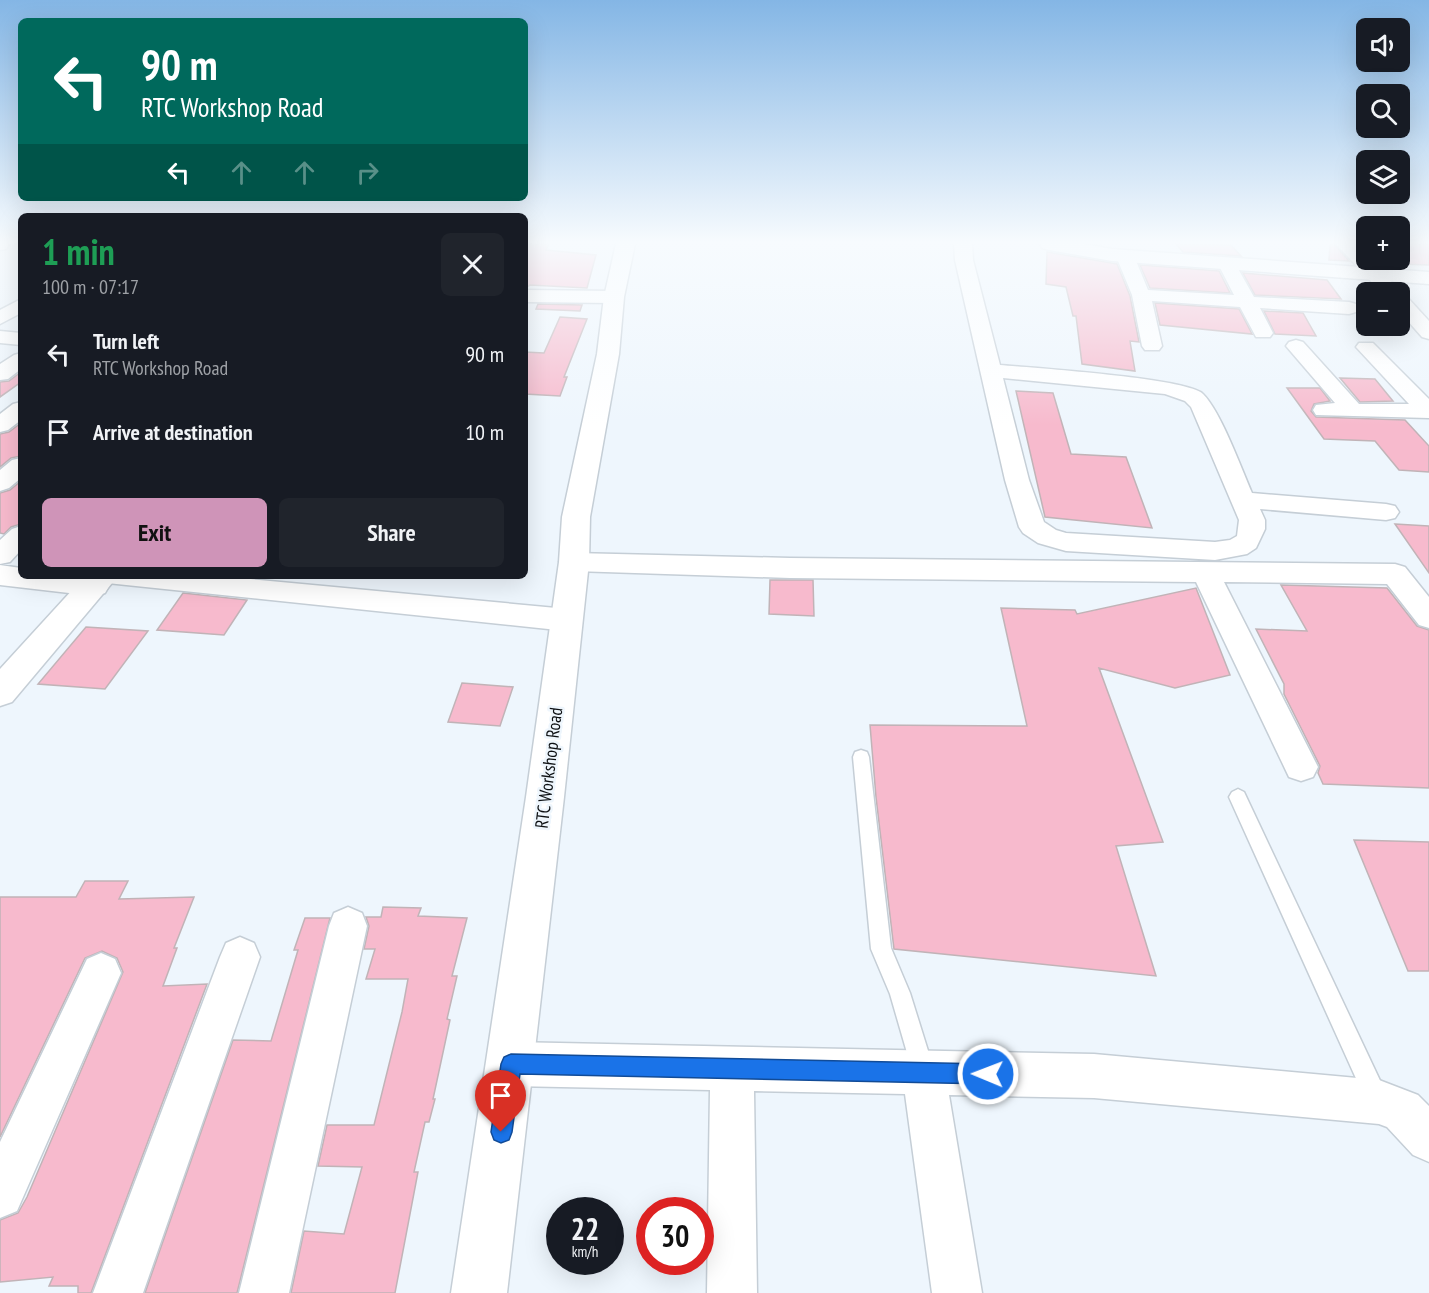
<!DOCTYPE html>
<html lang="en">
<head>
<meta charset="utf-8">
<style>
  body { margin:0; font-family:"PT Sans Narrow",sans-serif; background:#20242c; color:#f1f3f6; height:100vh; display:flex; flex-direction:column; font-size:22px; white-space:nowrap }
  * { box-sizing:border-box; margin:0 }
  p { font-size:20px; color:#9ea1a6 }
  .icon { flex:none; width:33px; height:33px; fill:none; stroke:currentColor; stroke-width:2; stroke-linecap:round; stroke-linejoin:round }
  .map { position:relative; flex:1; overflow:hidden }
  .panel { position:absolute; left:18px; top:213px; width:510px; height:366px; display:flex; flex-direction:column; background:#171b24; border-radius:9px; box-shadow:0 6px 24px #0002 }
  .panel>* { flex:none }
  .top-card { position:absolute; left:18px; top:18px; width:510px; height:183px; border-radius:9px; box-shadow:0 6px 24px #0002; background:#00695c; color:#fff; overflow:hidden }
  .controls { position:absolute; left:1356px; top:18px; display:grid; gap:12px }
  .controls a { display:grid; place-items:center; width:54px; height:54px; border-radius:9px; background:#171b24; box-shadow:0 6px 24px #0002; font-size:30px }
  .speed { position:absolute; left:546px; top:1197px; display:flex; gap:12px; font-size:30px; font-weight:700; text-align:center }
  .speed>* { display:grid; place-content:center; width:78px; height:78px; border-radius:50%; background:#171b24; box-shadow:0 6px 24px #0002; line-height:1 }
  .speed small { font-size:15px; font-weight:400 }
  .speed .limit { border:9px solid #d22; background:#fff; color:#111 }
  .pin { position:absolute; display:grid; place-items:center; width:51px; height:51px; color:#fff; margin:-62px -26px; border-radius:50% 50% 50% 0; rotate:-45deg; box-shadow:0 0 6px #0007 }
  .pin .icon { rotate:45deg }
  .me { position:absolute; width:66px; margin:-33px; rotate:271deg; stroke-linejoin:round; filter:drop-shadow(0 0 4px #0008) }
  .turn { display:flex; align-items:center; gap:21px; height:126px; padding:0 24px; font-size:27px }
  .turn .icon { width:78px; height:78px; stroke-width:2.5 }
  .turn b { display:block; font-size:42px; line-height:51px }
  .lanes { display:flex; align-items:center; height:57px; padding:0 24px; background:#0003; justify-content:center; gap:30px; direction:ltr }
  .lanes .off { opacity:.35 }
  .round { display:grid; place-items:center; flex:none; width:63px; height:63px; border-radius:9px; background:#20242c }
  .headline { display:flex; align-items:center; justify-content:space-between; height:102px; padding:0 24px }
  h1 { font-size:36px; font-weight:800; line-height:45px; color:#1e9e55 }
  .cta { display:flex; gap:12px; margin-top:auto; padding:12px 24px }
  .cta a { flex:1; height:69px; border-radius:9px; background:#cf94b8; color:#111; font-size:24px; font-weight:800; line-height:69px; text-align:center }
  .cta a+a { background:#20242c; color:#f1f3f6 }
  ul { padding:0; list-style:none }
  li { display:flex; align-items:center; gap:18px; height:78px; padding:0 24px }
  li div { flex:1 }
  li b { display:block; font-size:22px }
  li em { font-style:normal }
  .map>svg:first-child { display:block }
  .building { fill:#f7bacd; stroke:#c1b3b7; stroke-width:1.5 }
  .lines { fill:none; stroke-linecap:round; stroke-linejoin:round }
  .lane-casing { stroke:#c5ced6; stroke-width:3 }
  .street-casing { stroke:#c5ced6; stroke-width:3 }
  .secondary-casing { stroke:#c5ced6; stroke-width:3 }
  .lane { fill:#fff; fill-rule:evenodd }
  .street { fill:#fff; fill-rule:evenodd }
  .secondary { fill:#fff; fill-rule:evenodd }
  .route { fill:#1a73e8; stroke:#114b97; stroke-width:1.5 }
  .labels { text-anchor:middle; stroke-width:5; stroke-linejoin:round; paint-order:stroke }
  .street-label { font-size:18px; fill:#0d1013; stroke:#eef6fd }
</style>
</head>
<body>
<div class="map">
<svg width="1429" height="1293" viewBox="0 0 1429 1293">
  <rect width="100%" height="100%" fill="#eef6fd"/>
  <path class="building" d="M525,244H549L546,250L596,255L587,288L530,285L525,288Z
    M1176,244L1231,245L1241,256L1183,252Z
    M1330,244H1334L1349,261L1329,260Z
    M1400,244H1429V265L1375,263L1372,260H1400Z
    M1047,252L1117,264L1130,296L1139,342L1130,341L1135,371L1082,364L1076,316H1073L1066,287L1046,284Z
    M1140,265L1219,271L1230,293L1150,288Z
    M1243,273L1327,280L1341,299L1255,295Z
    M1155,303L1239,309L1252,334L1160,325Z
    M538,304L582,305L580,311L536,309Z
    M1264,311L1303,313L1316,336L1275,334Z
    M560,317L587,319L564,377H567L560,396L525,394V352L544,353Z
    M21,372V382L0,397V382L9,381Z
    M1340,378L1375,379L1393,401L1360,402Z
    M1287,388H1320L1330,401L1314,404L1311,411L1316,417L1405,420L1429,446V472L1399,470L1375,441L1324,439Z
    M1016,391L1053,393L1071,454L1126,457L1152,528L1045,517Z
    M21,423V456L11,458L0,467V434L9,432Z
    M21,481V524L11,527L4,534L0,533V493L10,490Z
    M1395,524L1429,526V573Z
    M770,580H813L814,616L769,614Z
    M1281,585L1387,588L1417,626L1429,630V788L1323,784L1318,773L1320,766L1284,694V684L1256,629L1307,631Z
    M1196,588L1230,675L1175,688L1099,668L1163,842L1116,846L1156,976L894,949L876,797L870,725L1027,726L1001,608L1075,610L1077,614Z
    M183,593L247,600L224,635L157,630Z
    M86,627L148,631L105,689L38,684Z
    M462,683L513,687L500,726L448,722Z
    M1354,840L1429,842V971H1408Z
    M85,881H128L119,899L194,897L174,948H177L163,986L207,984L91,1293H78V1286H49L53,1277L0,1282V1220L18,1213L27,1197L123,972L117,958L102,951L85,958L0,1137V897H76Z
    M383,907L421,908L418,916L467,918L452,976H457L447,1019L450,1020L433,1099H435L429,1122H425L414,1172H418L395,1293H291L304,1231L344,1234L362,1167L318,1166L327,1125H374L402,1012L408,979H366L375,949H364L369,926L366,917H381Z
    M305,918H330L237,1293H145L233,1040L271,1041L298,950H294Z"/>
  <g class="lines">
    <g class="lane-casing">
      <path id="lane" d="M861,750L867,752L869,757L891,948L910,993L934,1070L931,1078L923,1081L915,1078L912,1070L890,994L871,949L853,757L855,752Z
        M1238,789L1244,792L1384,1089L1387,1097L1384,1105L1376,1108L1368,1105L1229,797L1232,792Z"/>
    </g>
    <g class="street-casing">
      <path id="street" d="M0,244H9L6,249L0,250Z
        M954,244H972L973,260L1000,365C1032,368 1187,378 1203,394C1221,412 1241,468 1252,493L1386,504L1395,506L1399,512L1395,518L1386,520L1260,509L1265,520V529L1256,548L1247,554L1215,560L1066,551L1038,543L1023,533L1019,527L1005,480L955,260ZM1003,378L1165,394L1185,401L1191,407L1239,520L1237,536L1230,540L1215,542L1066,533L1056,530L1044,522L1029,480Z
        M1336,244H1354L1366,260H1369L1398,288L1400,292V293L1381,292Z
        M1125,251L1131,252L1134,256L1148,290L1234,295L1217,262L1220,258H1232L1254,297L1349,302L1356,304L1359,308L1356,312L1349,314L1260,308L1273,333L1270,337H1256L1240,307L1152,301L1162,346L1159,350H1145L1142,346L1132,295L1116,256L1119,252Z
        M525,290L614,291L621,293L623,297L621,301L614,303L525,302Z
        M1400,295L1407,297L1429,321V339L1422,337L1400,312Z
        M21,299V313L0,324V310Z
        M0,331L21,333V345L0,343Z
        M1296,340L1303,342L1359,404H1409L1356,347L1359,343H1373L1429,399V418L1316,415L1313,410L1316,405L1335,403L1286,346L1289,342Z
        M21,353V369L8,379L0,380V364L14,355Z
        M21,402V420L8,430L0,432V414L13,404Z
        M21,458V478L9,488L0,491V470L12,460Z
        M21,526V550L10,562L0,564V540L12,529Z
        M574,553L790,558L1395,564L1405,567L1429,597V628L1419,625L1387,584L1224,582L1318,767L1313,777L1301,781L1289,777L1196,582L790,578L574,571L564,569L560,562L564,555Z
        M0,565L21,568V576H94L104,579L102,576H218L567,609L577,612L582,620L577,628L567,631L107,583L109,586L105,593L95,596L0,585Z
        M348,907L362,913L367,926L289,1293H239L329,926L334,913Z
        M240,937L254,943L260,957L143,1293H93L220,957L226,943Z
        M101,953L115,959L121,973L17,1211L0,1218V1142L87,959Z
        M511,1042L1094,1054L1379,1080L1418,1095L1429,1106V1162L1413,1155L1387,1127L1379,1124L1094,1098L949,1095L982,1293H932L905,1094L754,1091L757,1293H707L710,1090L511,1086L496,1079L489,1064L496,1049Z"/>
    </g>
    <g class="secondary-casing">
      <path id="secondary" d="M616,244H635L624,297L619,354L590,517L589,562L564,797L507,1293H451L526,797L559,562L562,517L597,354L604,297Z
        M1040,244H1084L1112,249L1429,272V284L1112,261L1049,250L1042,248Z
        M85,576H118L12,702L0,706V669Z"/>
    </g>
    <use href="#lane" class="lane"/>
    <use href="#street" class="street"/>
    <use href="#secondary" class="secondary"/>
  </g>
  <linearGradient id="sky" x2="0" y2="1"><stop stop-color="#84b6e5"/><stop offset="0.57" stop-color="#f7fbfe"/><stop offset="1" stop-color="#f7fbfe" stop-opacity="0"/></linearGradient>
  <rect width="1429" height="425" fill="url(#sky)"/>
  <path class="route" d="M511,1054L988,1064L995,1067L998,1074L995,1081L988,1084L520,1074L512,1132L509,1140L501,1143L494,1140L491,1132L501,1064L504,1057Z"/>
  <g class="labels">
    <g class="street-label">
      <text transform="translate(549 768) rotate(-83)" y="6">RTC Workshop Road</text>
    </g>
  </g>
</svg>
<div class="controls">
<a><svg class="icon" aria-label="sound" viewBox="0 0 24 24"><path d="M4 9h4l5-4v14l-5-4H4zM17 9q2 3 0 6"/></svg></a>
<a><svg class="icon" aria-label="search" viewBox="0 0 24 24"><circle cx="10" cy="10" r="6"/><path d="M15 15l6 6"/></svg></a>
<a><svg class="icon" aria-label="layers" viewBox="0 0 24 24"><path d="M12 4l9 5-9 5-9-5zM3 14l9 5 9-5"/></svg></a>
<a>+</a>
<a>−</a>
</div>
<div class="speed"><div>22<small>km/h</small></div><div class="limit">30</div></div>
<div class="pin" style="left:501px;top:1132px;background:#d93025"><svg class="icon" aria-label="arrive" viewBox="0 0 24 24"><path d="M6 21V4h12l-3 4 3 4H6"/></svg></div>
<svg class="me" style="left:988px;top:1074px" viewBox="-20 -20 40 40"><circle r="17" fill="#1a73e8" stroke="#fff" stroke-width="3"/><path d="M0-11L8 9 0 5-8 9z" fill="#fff"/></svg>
<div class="top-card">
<div class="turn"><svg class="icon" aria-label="left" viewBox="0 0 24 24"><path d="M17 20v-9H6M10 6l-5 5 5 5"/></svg><div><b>90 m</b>RTC Workshop Road</div></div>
<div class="lanes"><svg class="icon" aria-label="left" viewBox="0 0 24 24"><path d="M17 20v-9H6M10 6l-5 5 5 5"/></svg><svg class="icon off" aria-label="ahead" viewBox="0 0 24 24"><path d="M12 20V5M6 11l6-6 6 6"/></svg><svg class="icon off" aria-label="ahead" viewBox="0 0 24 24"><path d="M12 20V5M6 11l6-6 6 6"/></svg><svg class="icon off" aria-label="right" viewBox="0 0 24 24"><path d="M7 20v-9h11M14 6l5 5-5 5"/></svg></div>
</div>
<section class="panel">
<div class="headline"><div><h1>1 min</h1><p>100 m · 07:17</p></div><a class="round"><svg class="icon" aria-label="close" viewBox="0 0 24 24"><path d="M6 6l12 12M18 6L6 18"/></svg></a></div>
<ul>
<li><svg class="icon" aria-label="left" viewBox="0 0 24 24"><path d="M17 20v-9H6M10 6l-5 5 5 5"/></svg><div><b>Turn left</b><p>RTC Workshop Road</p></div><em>90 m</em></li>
<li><svg class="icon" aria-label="arrive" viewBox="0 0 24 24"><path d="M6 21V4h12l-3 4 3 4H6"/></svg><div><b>Arrive at destination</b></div><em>10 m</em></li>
</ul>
<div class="cta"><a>Exit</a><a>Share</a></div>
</section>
</div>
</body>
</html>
